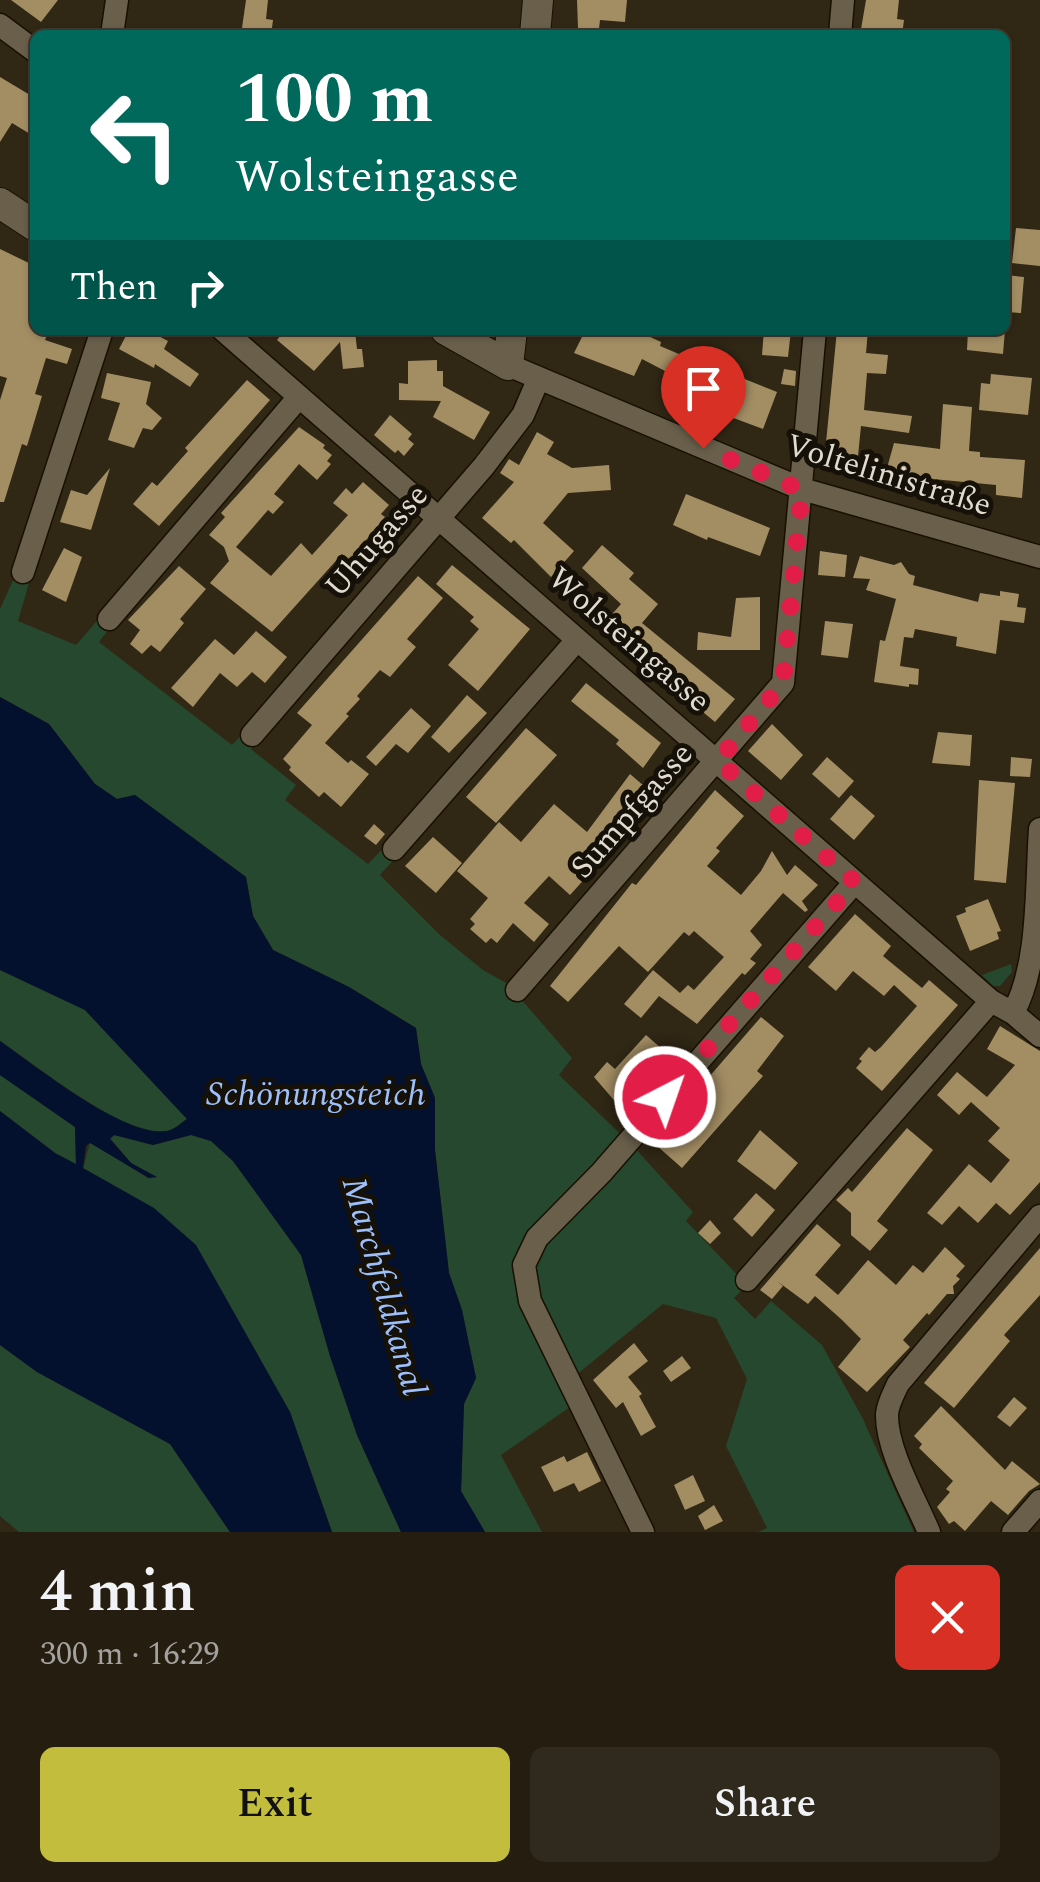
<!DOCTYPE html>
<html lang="en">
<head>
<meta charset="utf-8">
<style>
  body { margin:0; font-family:Spectral,serif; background:#302a1e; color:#f1f3f6; height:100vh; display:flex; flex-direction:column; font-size:38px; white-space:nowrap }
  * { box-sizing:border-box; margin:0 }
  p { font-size:32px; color:#a3a29f }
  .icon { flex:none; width:55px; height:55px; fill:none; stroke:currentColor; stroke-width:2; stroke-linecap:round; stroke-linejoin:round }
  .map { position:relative; height:1532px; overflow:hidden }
  .side { display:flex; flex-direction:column; background:#241d10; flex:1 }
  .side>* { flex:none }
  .banner { position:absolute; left:30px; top:30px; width:980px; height:305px; border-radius:15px; box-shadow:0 2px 8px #0004,0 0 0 2px #413b30; background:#00695c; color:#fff; overflow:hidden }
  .pin { position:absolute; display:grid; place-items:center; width:85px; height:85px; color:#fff; margin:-102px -42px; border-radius:50% 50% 50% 0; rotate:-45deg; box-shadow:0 0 10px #0007 }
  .pin .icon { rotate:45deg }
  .me { position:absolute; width:110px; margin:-55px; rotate:41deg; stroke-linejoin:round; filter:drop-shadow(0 0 8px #0008) }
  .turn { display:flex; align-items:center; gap:35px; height:210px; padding:0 40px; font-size:45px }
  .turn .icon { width:130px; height:130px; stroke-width:2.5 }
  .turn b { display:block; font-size:70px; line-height:85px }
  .then { display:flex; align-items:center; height:95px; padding:0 40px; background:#0003; gap:20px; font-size:38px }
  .round { display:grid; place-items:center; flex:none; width:105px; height:105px; border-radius:15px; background:#302a1e }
  .overview { display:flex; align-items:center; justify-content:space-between; height:170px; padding:0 40px }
  h1 { font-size:60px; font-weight:600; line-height:75px }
  .button { display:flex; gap:20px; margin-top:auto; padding:20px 40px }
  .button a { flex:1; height:115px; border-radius:15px; background:#c3bd3e; color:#111; font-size:40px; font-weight:600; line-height:115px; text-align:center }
  .button a+a { background:#302a1e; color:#f1f3f6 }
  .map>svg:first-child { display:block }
  .green { fill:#25482e }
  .water { fill:#03112e }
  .building { fill:#a38e64 }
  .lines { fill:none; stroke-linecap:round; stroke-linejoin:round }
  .street-casing { stroke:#181001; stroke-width:25 }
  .secondary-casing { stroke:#181001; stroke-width:32 }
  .street { stroke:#695f4b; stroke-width:22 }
  .secondary { stroke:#695f4b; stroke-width:30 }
  .route { stroke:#e11d48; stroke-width:18; stroke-dasharray:0 32.4 }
  .labels { text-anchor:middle; stroke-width:10; stroke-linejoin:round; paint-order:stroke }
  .street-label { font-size:32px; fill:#e1dbd0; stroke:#151109 }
  .water-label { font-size:35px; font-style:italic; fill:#9dbffb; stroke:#151109 }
</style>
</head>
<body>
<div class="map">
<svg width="1040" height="1532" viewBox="0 0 1040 1532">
  <rect width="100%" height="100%" fill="#302715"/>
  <path class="green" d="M14,578L29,583L18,621L76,645L103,614L113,624L99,642L232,745L250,726L261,736L251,749L296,785L285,800L368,864L387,844L398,855L380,875L440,935L483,970L508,984L572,1058L559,1075L633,1146L693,1212L686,1221L747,1285L734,1298L755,1319L771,1301L822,1345L862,1417L914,1532H758L767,1528L726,1446L747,1379L716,1318L663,1304L575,1376L573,1405L501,1455L542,1532H485L461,1492L464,1404L476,1378L462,1310L449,1273L435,1150V1098L421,1064L416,1028L349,987L273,950L253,916L246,877L135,795L117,799L95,784L49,724L0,697V609Z
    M1011,964L1012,972L1000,986H993L982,975Z
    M0,970L85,1010L187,1119C181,1123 174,1130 167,1131C126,1139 36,1065 0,1041Z
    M0,1075L75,1127L76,1165L55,1153L0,1111Z
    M115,1135L153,1145L191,1135L211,1141L233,1161L301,1255L330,1356L357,1435L401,1532H332L290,1412L267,1374L83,1169L90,1142L148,1178L155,1177L131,1163L110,1138Z
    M0,1345L37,1372L170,1444L230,1532H19L0,1516Z"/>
  <path class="water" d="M0,697L49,724L95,784L117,799L135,795L246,877L253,916L273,950L349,987L416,1028L421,1064L435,1098V1150L449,1273L462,1310L476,1378L464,1404L461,1491L485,1532H401L357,1435L330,1356L301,1255L233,1161L211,1141L191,1135L153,1145L114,1135L110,1139L131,1163L157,1177L149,1178L90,1143L86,1146L83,1168L154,1208L196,1245L290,1412L332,1532H230L170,1444L37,1372L0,1345V1111L55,1153L76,1164L75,1127L0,1075V1041C36,1066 125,1138 167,1131C174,1130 181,1123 187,1119L85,1010L0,970Z"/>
  <path class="building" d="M11,0H58L41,22Z
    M246,0H268L266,19L273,20L271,35H241Z
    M577,0H627L625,22L600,20L599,29L578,28Z
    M866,0H899L897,19L904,20L902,35H860Z
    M0,77L35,98V137L12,123L0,142Z
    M1016,228L1040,230V266L1012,263Z
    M0,249L35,266V330H49L45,340L72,349L67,364L46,358L35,394L42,396L27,446L22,444L4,502H0V400L7,378L0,376Z
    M1005,275L1024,277L1021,313L1005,312Z
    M129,330H147L168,341L164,349L199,374L190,387L155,364L154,368L119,349Z
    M285,330H317L322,334L355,331L357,349H362L364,367L343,369L340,342L314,371L277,340Z
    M596,330L613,336L616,330H635L661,342L660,346L686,357L684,362L734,383L737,376L777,392L763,429L680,398L686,382L642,359L634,376L574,353L585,331L594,335Z
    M764,330H791L788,357L762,355Z
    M837,330H868L866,353L888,355L886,374L867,373L864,410L912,416L909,433L861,426L858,456L825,453Z
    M968,330H1005L1003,354L967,350Z
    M437,360V371H443V386L490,412L474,440L433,417L441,401L399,400V383L408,384V361Z
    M784,369L796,371L795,386L781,384Z
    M107,373L151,382L146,404L162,418L152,430L143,428L134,448L108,440L120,403L101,398Z
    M991,374L1032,378L1028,415L979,410L981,383L990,384Z
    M247,380L270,400L159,526L133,504L152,482L157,486L188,451L185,448Z
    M943,404L972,407L969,451L980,452V457L1025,460L1022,498L996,495V485L922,478L921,482L887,468L894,443L940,449Z
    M390,415L412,434L408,439L414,444L404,456L398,450L395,453L374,435Z
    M299,427L325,445L323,448L332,455L327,461L331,464L317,480L299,464L274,494L284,502L273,514L268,510L236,547L271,576L301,543L312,555L348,515L333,503L346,488L352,494L363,482L389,505L381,514L385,517L349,561L342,554L272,632L210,583L229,561L224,547L209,535L225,517L221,513Z
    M537,432L554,442L547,454L572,468L609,465L611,490L568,493L543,523L574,551L551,577L514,540L511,543L482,518L514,482L500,473L509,459L519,465Z
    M110,468L91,530L60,522L71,490L87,495Z
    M686,494L770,528L760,556L708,537L707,540L673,525Z
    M602,545L634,573L629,579L658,604L642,623L735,699L715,722L634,655L639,649L607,620L621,604L582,568Z
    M64,548L82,557L66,602L42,590Z
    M820,551L847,555L845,577L818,575Z
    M860,556L894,565L901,562L909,574L915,576L913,585L978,602L980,593L1000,596V591L1019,594L1017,607L1026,608L1024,623L1000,620L996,654L956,646L957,637L915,629L913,638L904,637L900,666L919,669L918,685L909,684V687L874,682L880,640L885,641L896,599L866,590L870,579L853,578Z
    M452,565L530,629L478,691L448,665L479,629L470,621L474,617L436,584Z
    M179,566L206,589L180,619L184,623L160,652L151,645L142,654L130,644L140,630L128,620Z
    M418,576L443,598L407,639L416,647L390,677L380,670L357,696L360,699L346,714L349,716L325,743L348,763L351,760L369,774L341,807L324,792L319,797L289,770L291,767L283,759L312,725L297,713Z
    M760,597V650H697L698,632L731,637L736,598Z
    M825,621L853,624L848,658L821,655Z
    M256,631L287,657L265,683L252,672L237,687L220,673L193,707L171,688L215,639L234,655Z
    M586,683L661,743L643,768L616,744L619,740L571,701Z
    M467,695L487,713L449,753L431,737Z
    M411,708L431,726L408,753L396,744L376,766L366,757Z
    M772,724L803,755L781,780L748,751Z
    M526,728L557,755L496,823L466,797Z
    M938,732L972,735L970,766L932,763Z
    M827,757L854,781L839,798L812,774Z
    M1011,757L1032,759L1030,777L1010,776Z
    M630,774L658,798L570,895L549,876L524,903L549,924L534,942L513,923L497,943L491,938L486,943L470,929L475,924L470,919L488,898L457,871L499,822L521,842L554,804L587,832Z
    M979,780L1015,783L1006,883L974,880Z
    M715,790L744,816L716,848L720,851L707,866L741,895L761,871L772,851L787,875L795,865L818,885L802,901L808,910L805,912L783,893L750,931L762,945L750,959L756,963L745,975L742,973L697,1024L659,996L641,1018L624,1004L653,970L680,993L688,985L694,990L724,957L694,931L689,936L684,932L648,972L619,946L568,1002L550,986L632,883L636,885Z
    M851,795L875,816L854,840L830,819Z
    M374,824L385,834L376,845L364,836Z
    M433,837L462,863L436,893L405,866Z
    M988,899L1001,931L997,932L999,939L970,951L956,916L966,912L965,908Z
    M855,914L891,946L883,956L922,988L929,980L958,1005L882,1091L856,1068L862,1061L859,1059L869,1047L875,1052L881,1047L917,1006L894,985L884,996L853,971L836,991L808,967Z
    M761,1017L784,1036L757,1071L763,1076L682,1168L656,1145L672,1126L669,1123Z
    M1000,1026L1040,1051V1182L1010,1215L996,1203L978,1223L959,1206L942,1225L927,1213L969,1164L991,1183L1010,1160L988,1141L1000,1128L971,1102L959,1115L937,1095L957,1072L987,1097L1015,1065L987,1049Z
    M646,1035L670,1056L640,1090L643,1093L625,1113L594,1077L607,1062L615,1069Z
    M907,1128L933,1150L877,1221L888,1230L870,1251L851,1235V1213L836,1200L848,1188L852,1192Z
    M760,1130L798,1163L775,1190L737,1161Z
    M756,1193L775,1210L752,1237L733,1219Z
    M710,1220L721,1233L710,1244L698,1233Z
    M817,1224L841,1245L815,1275L838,1295L868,1260L896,1285L913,1265L923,1273L945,1247L965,1266L956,1276L960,1279L953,1286L954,1294H947L929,1315L927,1313L903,1340L910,1347L867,1392L838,1367L861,1339L841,1319L815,1296L808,1304L777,1281L783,1286L772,1299L760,1290Z
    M1040,1248V1295L1004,1335L1010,1341L954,1408L924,1383Z
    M634,1343L648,1361L628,1377L642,1394L639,1396L656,1427L641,1436L623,1402L616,1408L593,1380Z
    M682,1356L691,1368L671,1382L663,1371Z
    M1014,1397L1027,1408L1010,1427L997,1417Z
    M941,1406L1005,1470L1012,1461L1040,1484L1029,1491L1008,1515L991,1501L965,1531L954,1521L949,1524L937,1507L950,1492L946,1489L953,1481L919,1448L922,1444L914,1436Z
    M587,1452L601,1481L579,1492L574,1483L554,1492L541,1467L564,1456L567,1462Z
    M693,1475L705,1501L685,1510L674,1485Z
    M714,1505L723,1521L705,1530L698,1516Z"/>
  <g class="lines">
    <g class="street-casing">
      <path id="street" d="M0,25L35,51
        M112,35L117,0
        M840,35L843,0
        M223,330L991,1001L1013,1013L1040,1036
        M508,365L802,489L1040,557
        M23,572L102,330
        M109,619L299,397
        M252,735L484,466L523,415L538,380
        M394,849L577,640
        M517,990L783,683L815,330
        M1013,1013C1040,964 1036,885 1040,829
        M747,1280L991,1001
        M643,1532L530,1301L524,1265L537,1238L601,1173L855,882
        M929,1532C915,1499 886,1449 887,1414C888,1403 894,1393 898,1384L1040,1216
        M1013,1532L1040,1501"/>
    </g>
    <g class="secondary-casing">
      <path id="secondary" d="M535,35L538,0
        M0,203L35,226
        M446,330L508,365L512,330"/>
    </g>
    <use href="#street" class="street"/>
    <use href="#secondary" class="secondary"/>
  </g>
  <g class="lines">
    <path class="route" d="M665,1097L855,882L718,761L783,683L802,490L703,448"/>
  </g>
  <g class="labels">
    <g class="street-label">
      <text transform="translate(889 474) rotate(17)" y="11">Voltelinistraße</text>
      <text transform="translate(376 540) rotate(-49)" y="11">Uhugasse</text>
      <text transform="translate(630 639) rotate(41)" y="11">Wolsteingasse</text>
      <text transform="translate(631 810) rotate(-49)" y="11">Sumpfgasse</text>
    </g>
    <g class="water-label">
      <text x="316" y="1105">Schönungsteich</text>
      <text transform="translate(385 1286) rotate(74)" y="12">Marchfeldkanal</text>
    </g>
  </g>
</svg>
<div class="pin" style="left:703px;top:448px;background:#d93025"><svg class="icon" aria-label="arrive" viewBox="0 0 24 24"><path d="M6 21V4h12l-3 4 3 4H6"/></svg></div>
<svg class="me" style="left:665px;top:1097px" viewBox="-20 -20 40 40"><circle r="17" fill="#e11d48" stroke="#fff" stroke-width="3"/><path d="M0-11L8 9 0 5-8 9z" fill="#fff"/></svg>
<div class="banner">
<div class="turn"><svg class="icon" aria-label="left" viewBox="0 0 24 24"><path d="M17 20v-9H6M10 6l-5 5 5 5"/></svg><div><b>100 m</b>Wolsteingasse</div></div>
<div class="then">Then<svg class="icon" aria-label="right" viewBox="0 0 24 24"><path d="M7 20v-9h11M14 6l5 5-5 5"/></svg></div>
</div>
</div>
<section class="side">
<div class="overview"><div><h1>4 min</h1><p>300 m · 16:29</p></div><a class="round" style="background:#d93025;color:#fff"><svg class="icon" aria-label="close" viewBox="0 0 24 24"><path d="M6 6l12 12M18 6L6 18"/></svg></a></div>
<div class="button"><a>Exit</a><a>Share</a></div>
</section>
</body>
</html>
